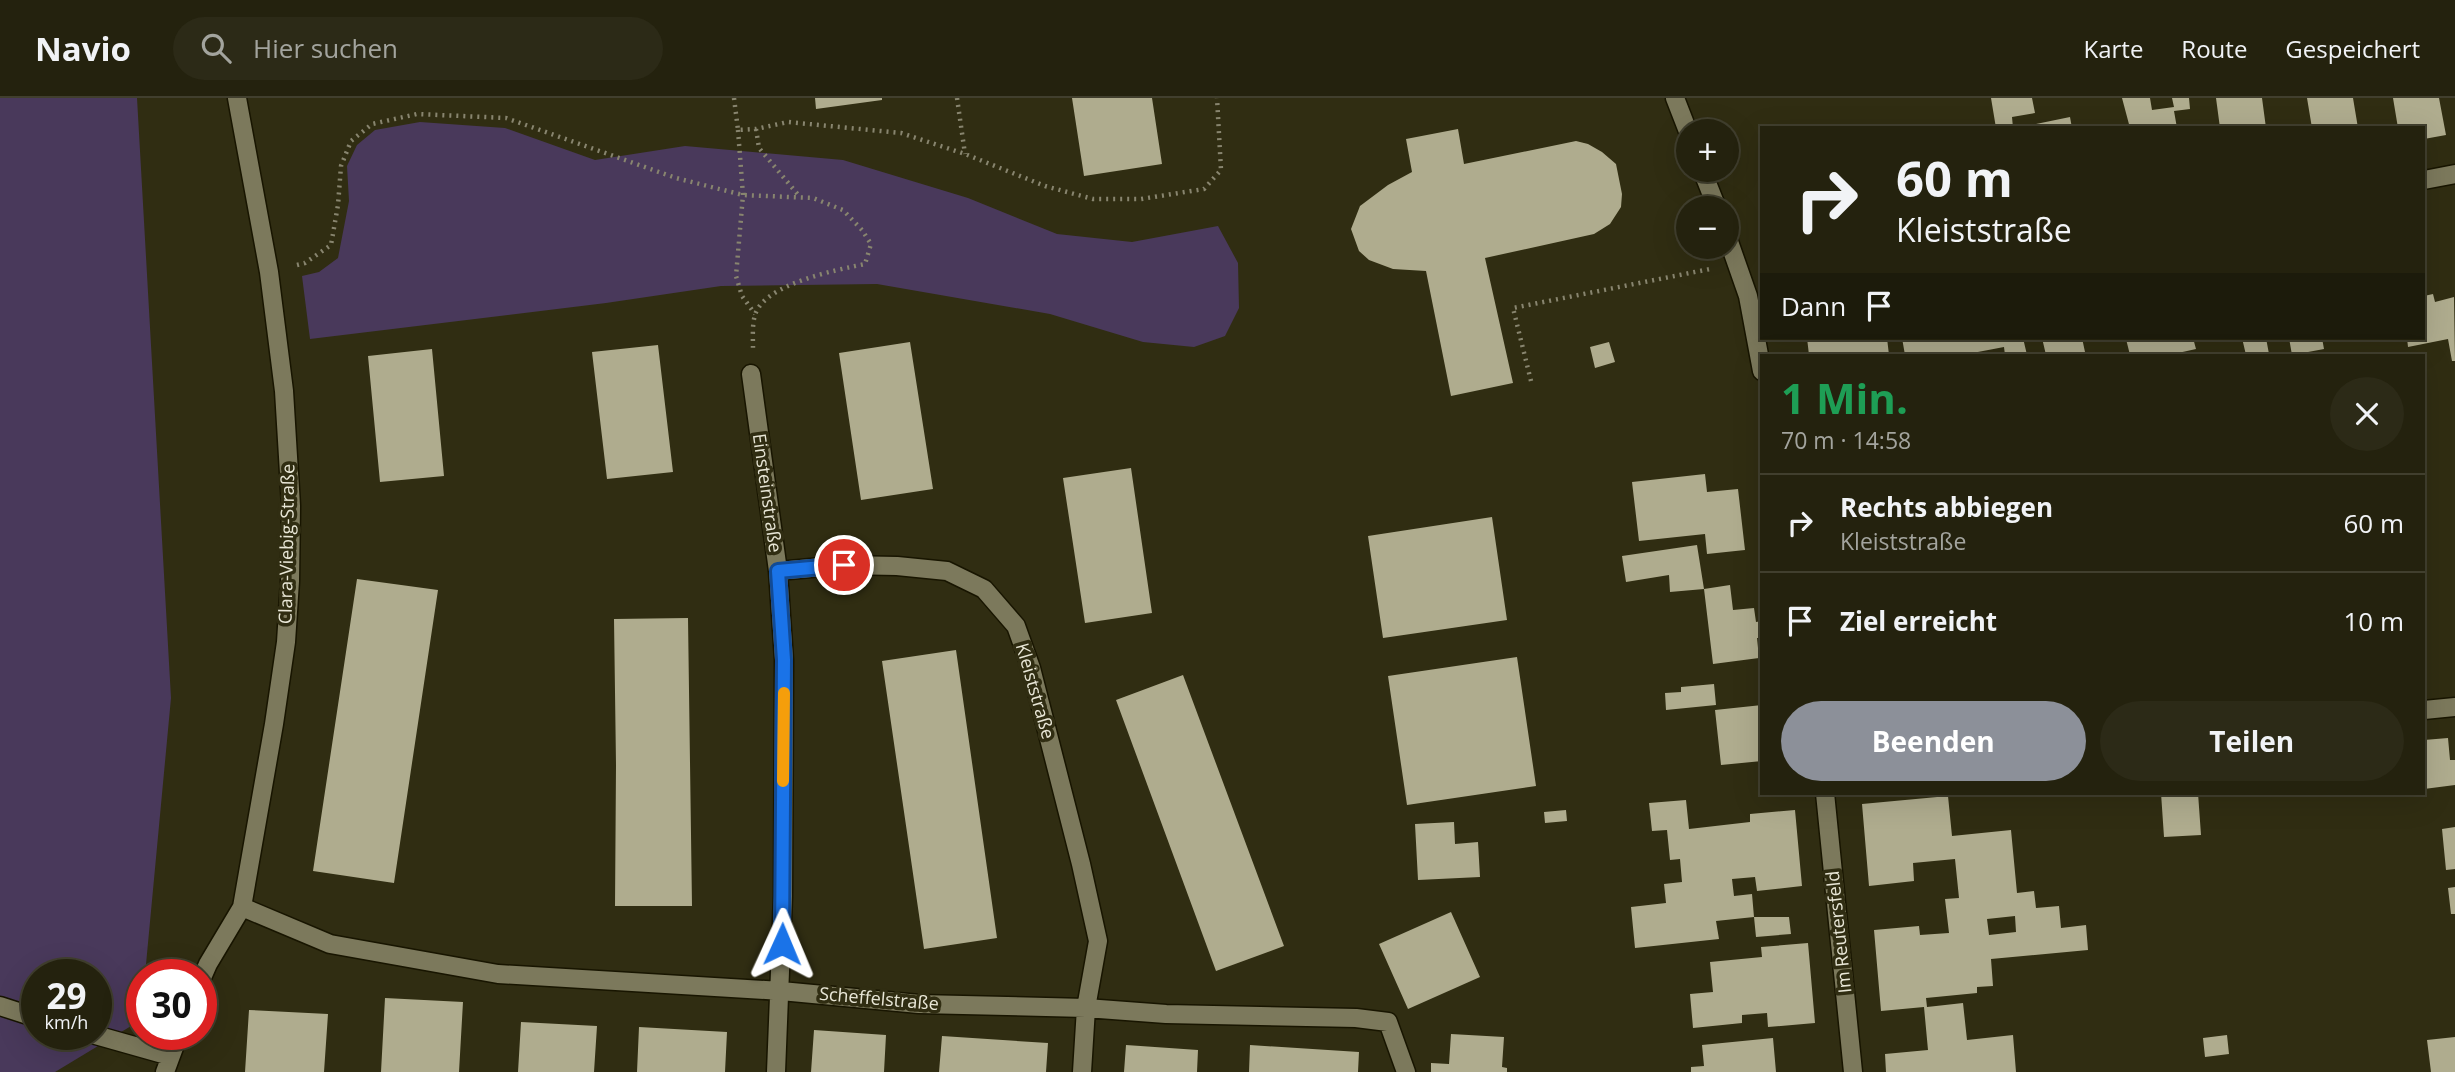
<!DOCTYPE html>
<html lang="de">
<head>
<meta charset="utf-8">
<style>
  body { margin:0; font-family:"Open Sans",sans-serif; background:#2c2a17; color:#f1f3f6; height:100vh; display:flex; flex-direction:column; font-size:26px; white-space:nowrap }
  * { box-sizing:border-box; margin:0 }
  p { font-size:23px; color:#a3a49e }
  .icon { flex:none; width:38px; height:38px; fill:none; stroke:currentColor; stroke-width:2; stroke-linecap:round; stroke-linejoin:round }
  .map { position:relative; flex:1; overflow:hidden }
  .panel { position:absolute; left:1760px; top:256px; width:665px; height:441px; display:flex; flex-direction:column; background:#24220e; border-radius:0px; box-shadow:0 7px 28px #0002,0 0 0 2px #413f2e }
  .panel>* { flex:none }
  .guide { position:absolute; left:1760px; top:28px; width:665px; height:214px; border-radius:0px; box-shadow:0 7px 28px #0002,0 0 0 2px #413f2e; background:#24220e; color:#f1f3f6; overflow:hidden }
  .controls { position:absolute; left:1676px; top:21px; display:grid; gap:14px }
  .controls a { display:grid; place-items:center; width:63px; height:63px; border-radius:50%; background:#24220e; box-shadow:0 7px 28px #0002,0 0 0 2px #413f2e; font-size:35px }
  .speed { position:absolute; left:21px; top:861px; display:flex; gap:14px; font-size:35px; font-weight:700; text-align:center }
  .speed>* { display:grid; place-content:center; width:91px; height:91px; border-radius:50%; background:#24220e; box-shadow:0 7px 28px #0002,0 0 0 2px #413f2e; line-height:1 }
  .speed small { font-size:18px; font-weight:400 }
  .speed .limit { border:10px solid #d22; background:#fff; color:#111 }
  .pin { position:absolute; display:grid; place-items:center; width:60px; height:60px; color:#fff; margin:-30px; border:4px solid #fff; border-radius:50%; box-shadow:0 2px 7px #0007 }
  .me { position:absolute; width:77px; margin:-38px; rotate:1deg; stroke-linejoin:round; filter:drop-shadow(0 0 5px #0008) }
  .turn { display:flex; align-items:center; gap:24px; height:147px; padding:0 21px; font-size:32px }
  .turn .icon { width:91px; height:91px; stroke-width:2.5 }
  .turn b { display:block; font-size:49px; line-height:60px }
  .then { display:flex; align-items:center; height:66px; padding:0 21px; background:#0003; gap:14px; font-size:26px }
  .round { display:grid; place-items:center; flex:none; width:74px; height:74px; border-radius:37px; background:#2c2a17 }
  .summary { display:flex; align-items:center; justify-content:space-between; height:119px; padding:0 21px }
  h1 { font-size:42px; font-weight:700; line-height:52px; color:#1e9e55 }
  .button { display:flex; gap:14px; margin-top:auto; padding:14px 21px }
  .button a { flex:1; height:80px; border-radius:42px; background:#8c9099; color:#fff; font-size:28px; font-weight:700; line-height:80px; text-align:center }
  .button a+a { background:#2c2a17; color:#f1f3f6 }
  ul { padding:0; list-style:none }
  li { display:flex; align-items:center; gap:21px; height:98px; padding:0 21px; border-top:2px solid #413f2e }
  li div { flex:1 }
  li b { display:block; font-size:26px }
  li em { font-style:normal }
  header { display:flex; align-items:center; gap:42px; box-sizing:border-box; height:98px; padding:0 35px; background:#24220e; border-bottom:2px solid #413f2e }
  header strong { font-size:33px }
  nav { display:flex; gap:38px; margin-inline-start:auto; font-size:24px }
  .search { width:490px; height:63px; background:#2c2a17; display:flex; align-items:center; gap:18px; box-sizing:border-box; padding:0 24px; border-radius:38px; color:#a3a49e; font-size:26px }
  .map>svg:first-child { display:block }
  .green { fill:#49395b; fill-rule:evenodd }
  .building { fill:#afac8e; fill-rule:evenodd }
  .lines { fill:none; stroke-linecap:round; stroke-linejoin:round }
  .minor-casing { stroke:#181500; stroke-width:21 }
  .path { stroke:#88856f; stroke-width:4.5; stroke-dasharray:2 5; stroke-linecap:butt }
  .minor { stroke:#7c795c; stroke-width:18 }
  .route-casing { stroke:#114b97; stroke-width:18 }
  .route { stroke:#1a73e8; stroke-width:12 }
  .slow { stroke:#f59e0b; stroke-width:12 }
  .labels { text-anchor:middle; stroke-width:7; stroke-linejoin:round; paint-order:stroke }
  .street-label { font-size:18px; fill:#e9e7d7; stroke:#302d12 }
</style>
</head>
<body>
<header>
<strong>Navio</strong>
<div class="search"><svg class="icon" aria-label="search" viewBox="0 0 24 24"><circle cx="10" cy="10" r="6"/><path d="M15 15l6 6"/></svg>Hier suchen</div>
<nav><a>Karte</a><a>Route</a><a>Gespeichert</a></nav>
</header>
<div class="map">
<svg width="2455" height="974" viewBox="0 0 2455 974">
  <rect width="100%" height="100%" fill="#302d12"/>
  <path class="green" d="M0,0H137L171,600L145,877H142L141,922L55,974H0ZM37,877H96V936H37Z
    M420,24L505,30L595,62L685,48L843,62L968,100L1057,136L1132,144L1218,128L1238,165L1239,210L1225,238L1194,249L1143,244L1050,216L877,186L721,188L606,205L310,241L302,178L319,174L338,160L349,103L347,68L357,47L375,32Z"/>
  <path class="building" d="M815,0H882V2L816,11Z
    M1072,0H1152L1162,66L1084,78Z
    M1991,0H2032L2035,15L2012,19L2013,30H1996Z
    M2122,0H2150L2152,12L2174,9L2172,0H2189L2190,11L2174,13L2177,30H2130Z
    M2216,0H2262L2266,30H2220Z
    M2307,0H2353L2358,30H2312Z
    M2393,0H2439L2446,37L2424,41V30H2398Z
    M2070,19L2072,30H2037L2036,26Z
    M1458,31L1464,66L1576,43L1588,46L1602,54L1616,66L1622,96L1621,109L1610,126L1594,136L1485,160L1513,285L1451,298L1426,173L1393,171L1369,162L1359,153L1351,131L1360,108L1388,87L1412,74L1406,41Z
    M2433,196L2435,204L2454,199L2455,263H2452L2448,241L2408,249L2407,240H2424V198Z
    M1807,240H1887L1889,257H1809Z
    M1902,240H2023L2027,257H2005L2004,249L1962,257H1905Z
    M2042,240H2082L2085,254L2067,257H2046Z
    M2133,240H2193L2196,251L2169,257H2130L2126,241Z
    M2242,240H2266L2269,256L2246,257Z
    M2289,240H2322L2324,251L2292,257Z
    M910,244L933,391L861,402L839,255Z
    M1609,244L1615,264L1595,270L1590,249Z
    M658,247L673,374L607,381L592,254Z
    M432,251L444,378L380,384L368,258Z
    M1131,370L1152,515L1085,525L1063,380Z
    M1705,376L1707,394L1738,391L1745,452L1707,456L1705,436L1639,443L1632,384Z
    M1492,419L1507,522L1383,540L1368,438Z
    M1697,447L1704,491L1670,494L1669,477L1626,484L1622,458Z
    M357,481L438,492L394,785L313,773Z
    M1730,487L1733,512L1754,510L1756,524L1762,523V540H1757L1759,560L1713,566L1704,491Z
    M688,520L692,808H615L616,667L614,521Z
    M956,552L997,840L924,851L882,563Z
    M1517,559L1536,688L1407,707L1388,578Z
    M1183,577L1284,848L1216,873L1116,602Z
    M1714,586L1716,607L1666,612L1665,595L1681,594V589Z
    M1762,607V663L1721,667L1715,612Z
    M2448,640L2450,662H2455V687L2424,691V642Z
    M2161,695H2198L2201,737L2164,739Z
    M1948,698L1952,738L2011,732L2017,795L2034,793L2036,810L2059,808L2061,830L2086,827L2088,852L1991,861L1993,888L1977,889V895L1926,900L1927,909L1963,905L1967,942L2013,937L2016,974H1886L1885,956L1928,952L1924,909L1881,913L1874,832L1919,828L1920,837L1949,835L1945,801L1959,800L1955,761L1913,765L1914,783L1869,788L1862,706ZM2015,818L2016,834L1989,837L1987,821Z
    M1686,702L1689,731L1750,724V716L1795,712L1802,788L1757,793L1755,779L1732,781L1734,798L1752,796L1754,819L1716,823L1719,841L1635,850L1631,809L1666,805L1664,786L1682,784L1680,761L1670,762L1667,732L1652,733L1649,705Z
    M1566,712L1567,723L1545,725L1544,714Z
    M1454,724L1455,746L1478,744L1480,779L1418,782L1415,726Z
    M2455,729V771L2446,772L2442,731Z
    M2455,789V816H2451L2448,790Z
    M1451,814L1480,879L1408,911L1379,846Z
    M1754,819H1789L1791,836L1756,839Z
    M1808,845L1815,925L1768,929L1767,915L1742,917V925L1693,930L1690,896L1713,894L1710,864L1762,859L1761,849Z
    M385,900L463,904L459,974H381Z
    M249,912L328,916L324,974H245Z
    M521,924L597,928L594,974H518Z
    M639,929L727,934L725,974H637Z
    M814,932L886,937L884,974H811Z
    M1451,936L1504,939L1502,969L1507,970V974H1431V965L1449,966Z
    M2227,937L2229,956L2205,959L2203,940Z
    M942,938L1048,945L1046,974H939Z
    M2455,939V974H2431L2427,942Z
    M1773,940L1776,974H1691V969L1704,968L1702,947Z
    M1126,947L1198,952L1197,974H1124Z
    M1250,947L1359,954L1358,974H1249Z"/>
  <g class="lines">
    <g class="minor-casing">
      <path id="minor" d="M1675,0L1689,36
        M1702,72L1717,110
        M2424,82L2455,76
        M1727,138L1748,198L1762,273
        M751,276L778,473L784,562L783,798L776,974
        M778,473L844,467L897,468L947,473L984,491L1016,528L1031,570L1081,766L1098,843L1086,910L1082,974
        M2424,612L2455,609
        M1825,695L1853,974
        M242,809L330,846L498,876L781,893L919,906L1086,910L1166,916L1356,920L1388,924L1406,974
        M201,882L208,866L242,809L274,626L286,544L290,483L291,408L284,293L269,174L237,0
        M0,908L37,920
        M92,936L170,958
        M165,974L179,936"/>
    </g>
    <path class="path" d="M734,0L738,32L756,31L788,24L901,35L965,56L1045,88L1093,101H1141L1204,91L1221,72L1217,0
      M957,0L965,56
      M756,31L759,50L800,99
      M738,32L743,97L736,178L742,198L755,216
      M297,167L305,165L331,147L338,107L341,68L351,43L372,26L417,16L506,20L676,80L743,97L813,100L843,112L862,132L871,146L865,166C836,172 764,186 755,217C752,227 753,240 753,250
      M1531,283L1513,210L1710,171"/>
    <use href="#minor" class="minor"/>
  </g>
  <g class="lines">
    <g class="route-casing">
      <path id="route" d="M782,846L784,562L778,473L844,467"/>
    </g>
    <use href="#route" class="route"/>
    <path class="slow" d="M783,683L784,595"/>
  </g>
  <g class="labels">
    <g class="street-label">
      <text transform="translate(767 395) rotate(82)" y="6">Einsteinstraße</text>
      <text transform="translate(287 446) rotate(-89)" y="6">Clara-Viebig-Straße</text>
      <text transform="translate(1035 593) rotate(74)" y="6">Kleiststraße</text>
      <text transform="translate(1839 834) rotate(-96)" y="6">Im Reutersfeld</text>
      <text transform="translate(879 901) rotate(5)" y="6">Scheffelstraße</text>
    </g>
  </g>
</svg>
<div class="controls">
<a>+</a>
<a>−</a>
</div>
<div class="speed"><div>29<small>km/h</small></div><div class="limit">30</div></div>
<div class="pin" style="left:844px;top:467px;background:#d93025"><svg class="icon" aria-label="arrive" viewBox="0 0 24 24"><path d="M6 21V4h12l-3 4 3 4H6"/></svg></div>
<svg class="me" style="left:782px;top:846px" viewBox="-20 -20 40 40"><path d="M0-17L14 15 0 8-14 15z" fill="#1a73e8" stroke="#fff" stroke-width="4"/></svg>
<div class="guide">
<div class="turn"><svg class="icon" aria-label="right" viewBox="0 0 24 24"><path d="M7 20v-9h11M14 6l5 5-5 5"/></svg><div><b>60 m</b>Kleiststraße</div></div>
<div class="then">Dann<svg class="icon" aria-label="arrive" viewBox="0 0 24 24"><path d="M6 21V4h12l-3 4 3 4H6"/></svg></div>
</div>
<section class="panel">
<div class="summary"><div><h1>1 Min.</h1><p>70 m · 14:58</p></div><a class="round"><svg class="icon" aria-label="close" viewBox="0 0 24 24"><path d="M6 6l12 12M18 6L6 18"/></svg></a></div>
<ul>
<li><svg class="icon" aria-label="right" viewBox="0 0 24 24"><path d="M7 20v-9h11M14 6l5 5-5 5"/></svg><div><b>Rechts abbiegen</b><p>Kleiststraße</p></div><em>60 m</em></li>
<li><svg class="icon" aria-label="arrive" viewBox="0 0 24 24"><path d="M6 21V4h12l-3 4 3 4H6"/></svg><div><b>Ziel erreicht</b></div><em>10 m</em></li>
</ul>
<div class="button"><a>Beenden</a><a>Teilen</a></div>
</section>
</div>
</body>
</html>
